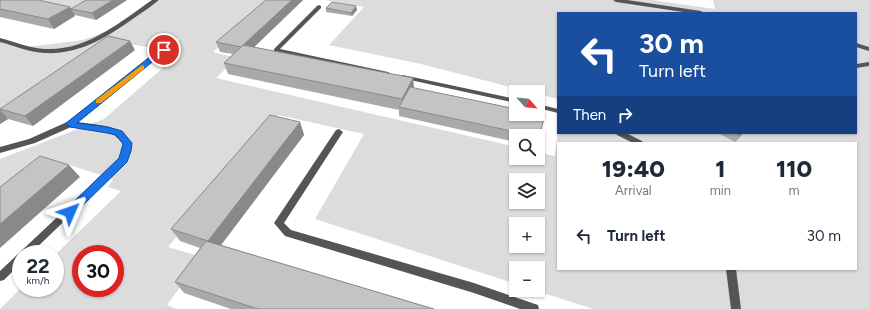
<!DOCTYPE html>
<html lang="en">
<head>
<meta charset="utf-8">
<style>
  body { margin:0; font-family:Figtree,sans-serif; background:#f6f6f7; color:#1f2937; height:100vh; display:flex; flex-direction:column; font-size:15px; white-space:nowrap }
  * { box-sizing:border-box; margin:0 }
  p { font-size:13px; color:#747a83 }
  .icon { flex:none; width:22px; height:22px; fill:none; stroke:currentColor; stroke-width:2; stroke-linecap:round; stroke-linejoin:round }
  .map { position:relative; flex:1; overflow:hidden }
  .side { position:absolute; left:557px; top:142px; width:300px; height:128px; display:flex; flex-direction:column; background:#fff; border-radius:0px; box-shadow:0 1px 3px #0004 }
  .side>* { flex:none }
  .banner { position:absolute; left:557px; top:12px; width:300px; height:122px; border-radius:0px; box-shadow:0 1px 3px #0004; background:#1a4fa0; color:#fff; overflow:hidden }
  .needle { width:26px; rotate:117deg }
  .buttons { position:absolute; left:509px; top:85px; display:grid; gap:8px }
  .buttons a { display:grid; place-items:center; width:36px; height:36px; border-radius:0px; background:#fff; box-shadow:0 1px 3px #0004; font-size:20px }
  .speed { position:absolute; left:12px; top:245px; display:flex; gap:8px; font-size:20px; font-weight:700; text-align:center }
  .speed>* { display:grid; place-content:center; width:52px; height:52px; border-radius:50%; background:#fff; box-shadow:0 1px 3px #0004; line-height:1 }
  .speed small { font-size:10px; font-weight:400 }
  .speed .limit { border:6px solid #d22; background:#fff; color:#111 }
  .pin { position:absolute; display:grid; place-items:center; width:34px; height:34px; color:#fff; margin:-17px; border:2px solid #fff; border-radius:50%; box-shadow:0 1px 4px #0007 }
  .me { position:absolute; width:44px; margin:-22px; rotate:47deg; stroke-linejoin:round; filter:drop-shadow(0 0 3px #0008) }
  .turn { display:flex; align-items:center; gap:14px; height:84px; padding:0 16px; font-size:18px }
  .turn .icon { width:52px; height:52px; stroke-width:2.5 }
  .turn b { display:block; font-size:28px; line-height:34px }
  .then { display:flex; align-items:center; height:38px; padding:0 16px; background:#0003; gap:8px; font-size:15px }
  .eta { display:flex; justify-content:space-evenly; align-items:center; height:68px; text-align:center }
  .eta b { font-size:24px; font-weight:800; line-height:28px }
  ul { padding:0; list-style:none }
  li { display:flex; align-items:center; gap:12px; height:52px; padding:0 16px }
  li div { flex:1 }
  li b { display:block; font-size:15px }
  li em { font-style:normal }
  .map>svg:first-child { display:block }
  .green { fill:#dcdcdc; fill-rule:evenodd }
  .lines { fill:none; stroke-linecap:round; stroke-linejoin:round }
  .service { fill:#555; fill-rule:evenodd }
  .minor { fill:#555; fill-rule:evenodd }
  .wall { fill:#a9a9a9 }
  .shaded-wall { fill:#898989 }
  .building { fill:#c4c4c4; stroke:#898989 }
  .route { fill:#1a73e8; stroke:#114b97 }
  .slow { fill:#f59e0b }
</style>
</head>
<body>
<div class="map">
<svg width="869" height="309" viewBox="0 0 869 309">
  <rect width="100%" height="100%" fill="#fff"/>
  <path class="green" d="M14,0H96L75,12Z
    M160,0H271L213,52L237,58L216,78L516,147V158H538V152L555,156L558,129V133H856V13H558V99L538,94V92H529L421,64L329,45L364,7L325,0H652L715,9L713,0H869V309H593L534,290H538V268H516V284L315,219L364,134L278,115L168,247L202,257L167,305L176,309H0L21,288H55V255L121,191L108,187L113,179L54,160L0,204V159L104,119L172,60L179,38L166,37L147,47L113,41L0,111V41L27,47L83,40L120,26ZM558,143H856V269H558ZM516,180H538V202H516ZM516,224H538V246H516ZM81,254H115V288H81Z"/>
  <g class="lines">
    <path class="service" d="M869,62V66L856,68V64Z"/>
    <path class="minor" d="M152,0H159C152,6 144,11 137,16C109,36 80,55 45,53C29,52 15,46 0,42V38C15,42 30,48 45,49C87,51 120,22 152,0Z
      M613,0H627L701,11L704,13H690L616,2Z
      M319,5L321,6V8L280,49L388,72L391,74L390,75L388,76L274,51V49L317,6Z
      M175,38L177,39V41L77,122C100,125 144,127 126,162L30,254H21V263L4,280L0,281V271L120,158L123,151V143L114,135L102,130L71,127L35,143L0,153V147L29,139L67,122Z
      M856,43L869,47V51L856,47Z
      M403,75L516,99V103L401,78V76Z
      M538,104L558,109V113L538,108Z
      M339,129L343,132L284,223L291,230L474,283L538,305L539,309H520L474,293L285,236L274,223L336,130Z
      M616,133H626L642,141L643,143H633L617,135Z
      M726,269H736L741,309H731Z"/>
  </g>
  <path class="wall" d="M0,0L70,7L71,9L86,0H127L96,20L75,15L54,29L0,17Z
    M266,0H303L254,47L413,78L414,88L543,124L538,142V136H516V142L399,116V110L228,74L224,63L233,54L220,52L216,42Z
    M356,6L357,10L352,16L326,12V8Z
    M135,50L33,126L8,119L0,124V109Z
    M300,122L304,135L221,245L434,309H231L184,293L175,282L200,248L180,241L171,229Z
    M718,133H743L735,142Z"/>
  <path class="shaded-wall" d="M113,0H127L96,20L92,13Z
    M292,0H303L244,57L241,47Z
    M356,6L357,10L352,16L351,13Z
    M70,7L75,16L54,29L48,19Z
    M130,41L135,50L33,126L25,116Z
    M413,78L414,90L402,107V99Z
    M0,110L8,119L0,124Z
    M300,122L304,135L215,253L208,241Z
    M742,133H743L735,142L740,135Z
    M69,165L80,177L0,248V224Z"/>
  <path class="building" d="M0,0H38L70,7L48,19L0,9Z
    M86,0H113L92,13L71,9Z
    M266,0H292L241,47L216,42Z
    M332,2L356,6L351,13L326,8Z
    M108,36L130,41L25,116L0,109Z
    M243,45L413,78L402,99L224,63Z
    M410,87L516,109V114H538V113L545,115L539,137L538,136H535L399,107Z
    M270,115L300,122L208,241L171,229Z
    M736,133H742L740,135Z
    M40,156L69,165L0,224V187Z
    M206,241L434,309H258L175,282Z"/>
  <path class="route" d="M161,48H164L167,50L77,123L108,127L122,131L132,143L131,151L127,162L73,215H66L65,212L66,209L119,158L123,144L116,135L107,133L70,127L65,124Z"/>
  <path class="slow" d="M142,65L144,66V69L101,103H96V100Z"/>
</svg>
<div class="buttons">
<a><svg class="needle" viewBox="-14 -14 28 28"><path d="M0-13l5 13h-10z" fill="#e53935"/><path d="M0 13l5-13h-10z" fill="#747a83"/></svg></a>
<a><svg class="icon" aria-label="search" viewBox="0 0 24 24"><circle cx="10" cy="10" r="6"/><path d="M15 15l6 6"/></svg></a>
<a><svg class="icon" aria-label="layers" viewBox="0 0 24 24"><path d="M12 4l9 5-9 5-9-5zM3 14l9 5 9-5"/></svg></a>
<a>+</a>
<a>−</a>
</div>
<div class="speed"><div>22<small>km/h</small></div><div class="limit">30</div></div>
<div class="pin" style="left:164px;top:50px;background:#d93025"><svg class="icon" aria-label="arrive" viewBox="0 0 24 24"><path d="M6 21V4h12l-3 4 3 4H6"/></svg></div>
<svg class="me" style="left:70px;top:212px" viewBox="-20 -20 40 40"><path d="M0-17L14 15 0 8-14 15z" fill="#1a73e8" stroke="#fff" stroke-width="4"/></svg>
<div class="banner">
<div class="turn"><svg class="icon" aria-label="left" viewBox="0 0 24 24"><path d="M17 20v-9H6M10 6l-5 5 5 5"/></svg><div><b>30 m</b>Turn left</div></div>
<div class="then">Then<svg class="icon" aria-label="right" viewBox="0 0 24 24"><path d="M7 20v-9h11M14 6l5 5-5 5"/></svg></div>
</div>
<section class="side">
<div class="eta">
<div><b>19:40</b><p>Arrival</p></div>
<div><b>1</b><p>min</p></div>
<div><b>110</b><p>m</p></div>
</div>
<ul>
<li><svg class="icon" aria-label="left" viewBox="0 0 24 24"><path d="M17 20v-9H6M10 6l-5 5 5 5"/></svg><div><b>Turn left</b></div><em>30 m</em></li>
</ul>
</section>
</div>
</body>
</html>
